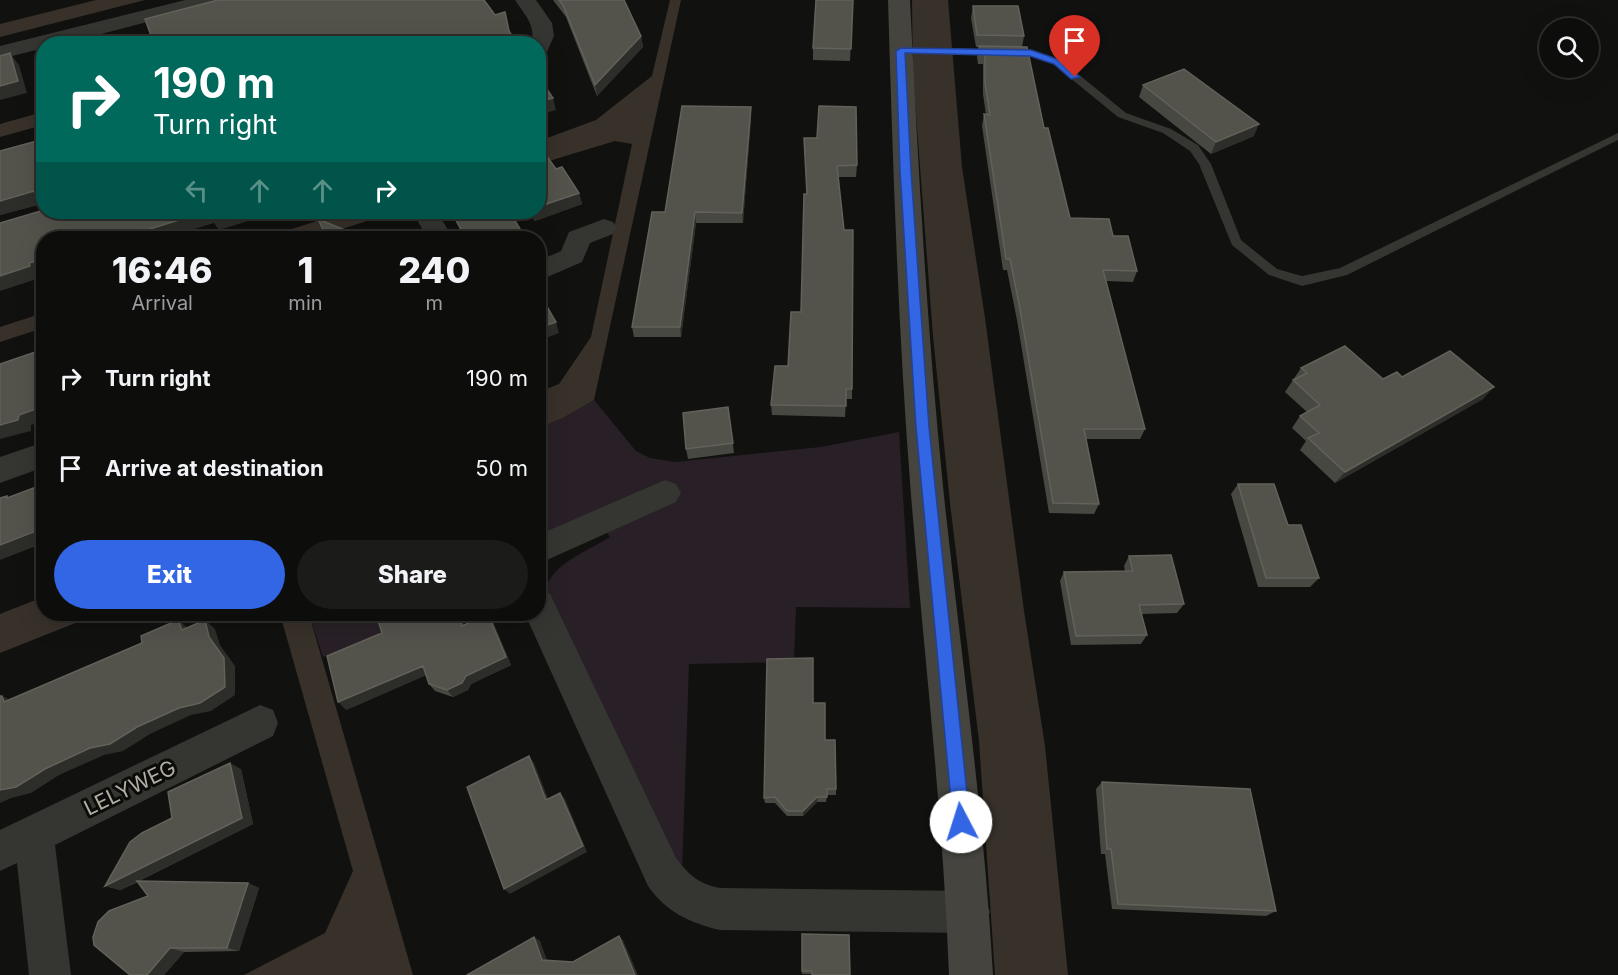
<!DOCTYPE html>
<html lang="en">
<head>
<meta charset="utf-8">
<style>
  body { margin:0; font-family:Inter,sans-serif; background:#1b1b19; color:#f1f3f6; height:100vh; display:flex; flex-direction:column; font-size:22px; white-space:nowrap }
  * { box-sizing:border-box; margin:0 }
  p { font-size:20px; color:#9a9c9d }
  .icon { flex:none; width:33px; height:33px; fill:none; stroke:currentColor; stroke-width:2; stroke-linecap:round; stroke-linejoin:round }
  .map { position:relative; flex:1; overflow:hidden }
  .panel { position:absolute; left:36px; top:231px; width:510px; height:390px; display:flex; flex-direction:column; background:#0d0d0b; border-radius:24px; box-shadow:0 6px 24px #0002,0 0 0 2px #2d2d2c }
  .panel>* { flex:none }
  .banner { position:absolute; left:36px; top:36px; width:510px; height:183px; border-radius:24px; box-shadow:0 6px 24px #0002,0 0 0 2px #2d2d2c; background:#00695c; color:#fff; overflow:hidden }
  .controls { position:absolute; left:1539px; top:18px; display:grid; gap:12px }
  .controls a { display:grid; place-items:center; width:60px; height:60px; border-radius:50%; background:#0d0d0b; box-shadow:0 6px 24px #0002,0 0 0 2px #2d2d2c; font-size:30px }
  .pin { position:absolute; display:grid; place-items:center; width:51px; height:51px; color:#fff; margin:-62px -26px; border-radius:50% 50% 50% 0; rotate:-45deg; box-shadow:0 0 6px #0007 }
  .pin .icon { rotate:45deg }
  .me { position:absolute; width:66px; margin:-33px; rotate:355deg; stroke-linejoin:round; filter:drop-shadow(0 0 4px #0008) }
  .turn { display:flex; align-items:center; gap:21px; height:126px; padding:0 18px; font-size:27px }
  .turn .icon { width:78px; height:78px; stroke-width:2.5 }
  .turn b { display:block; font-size:42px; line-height:51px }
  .lanes { display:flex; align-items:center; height:57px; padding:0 18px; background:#0003; justify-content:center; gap:30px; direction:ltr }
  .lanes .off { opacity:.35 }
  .eta { display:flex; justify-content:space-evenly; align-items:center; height:102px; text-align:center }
  .eta b { font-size:36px; font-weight:800; line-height:42px }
  .button { display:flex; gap:12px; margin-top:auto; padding:12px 18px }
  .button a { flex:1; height:69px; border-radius:36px; background:#3366e5; color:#fff; font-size:24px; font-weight:800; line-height:69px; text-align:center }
  .button a+a { background:#1b1b19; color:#f1f3f6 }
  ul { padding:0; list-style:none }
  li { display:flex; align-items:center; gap:18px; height:90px; padding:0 18px }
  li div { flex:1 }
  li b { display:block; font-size:22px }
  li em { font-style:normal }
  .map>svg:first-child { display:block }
  .green { fill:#282026 }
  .water { fill:#38312a }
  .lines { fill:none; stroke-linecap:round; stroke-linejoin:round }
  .lane { fill:#353531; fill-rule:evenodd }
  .street { fill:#353531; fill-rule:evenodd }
  .secondary { fill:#45443f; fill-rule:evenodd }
  .wall { fill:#484842 }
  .shaded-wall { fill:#2d2d29 }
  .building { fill:#53534c; stroke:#62615a; stroke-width:1.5 }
  .route { fill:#3366e5; stroke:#214295; stroke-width:1.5 }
  .labels { text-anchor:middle; stroke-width:6; stroke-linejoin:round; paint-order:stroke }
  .near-street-label { font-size:21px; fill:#b1ada1; stroke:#0b0c0a }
</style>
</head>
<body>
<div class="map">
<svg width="1618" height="975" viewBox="0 0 1618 975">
  <rect width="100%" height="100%" fill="#11110f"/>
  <path class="green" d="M594,400L636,451L650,458L675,462L821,447L899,432L910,608L796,607L794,662L689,664L682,874L544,597C547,564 587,552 610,537L595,513L539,537V428L563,418Z
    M309,614H436L323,657Z"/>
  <path class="water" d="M96,0H145L0,37V24Z
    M670,0H681L594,400L563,418L539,428V392L559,384L591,337L632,144L615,141L539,164V141L596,120L652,76Z
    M912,0H948L962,167L985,318L1024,611L1045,746L1068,975H995L979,741L950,503L933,336L913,75Z
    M43,112V125L0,137V124Z
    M345,212H395L314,238H264Z
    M43,313V328L0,342V327Z
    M43,597L44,614H98L0,653V614Z
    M280,614H309L413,975H244L325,933L353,871Z"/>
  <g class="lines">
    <path class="lane" d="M901,48L1031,50L1061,60L1126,113L1171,129L1198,145L1211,164L1241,240L1277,269L1302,276L1340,268L1618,133V140L1347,275L1302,286L1269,275L1232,245L1199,164L1190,151L1163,133L1118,117L1053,64L1030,56L897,53V49Z"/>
    <path class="street" d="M185,0H219L216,4L63,44H44V48L0,59V46Z
      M515,0H536L552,23L554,36L546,54L538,55V44H531C537,26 524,14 515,0Z
      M413,212H437L453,238H427Z
      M604,219L613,222L617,228L613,234L590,243L582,262L538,281V261L561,251L569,232Z
      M44,442V467L0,483V457Z
      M665,480L676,484L681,493L676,502L538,564V535Z
      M538,590L550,594L676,858C689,875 699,884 720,888L969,891L984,897L990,912L984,927L969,933L720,930C690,923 666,912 648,886L525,614H538Z
      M260,705L273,710L278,723L273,736L55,845L71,975H29L17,863L0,871V830Z"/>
    <path class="secondary" d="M888,0H910C918,165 927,331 944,496C961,655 984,814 993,975H949C943,814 924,655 911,495C898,331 893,165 888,0Z"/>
  </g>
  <path class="wall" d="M553,0H624L641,36L643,47L597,96L566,17Z
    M853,0L850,61L813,60V48Z
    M973,6L1024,36L1022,47L1044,128L1070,218L1113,236L1137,271L1133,282L1106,281L1145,429L1140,439H1086L1099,504L1094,514L1049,513L1017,320L1007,270H1003L982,126L984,114L986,115L983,94V64H978L977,57L979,47H976L971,18Z
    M1143,85L1254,136L1211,154L1139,97Z
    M751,107V118L743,223H696L681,337H634L632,327L665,212Z
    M804,138L857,165L856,177H838L852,389V399H846L845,417L772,415L771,405L788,366L801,312L807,194Z
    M44,139V206L41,204L0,215Z
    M556,169L579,193L582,204L535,221L529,212H538Z
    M454,217L525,238H464Z
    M1301,368L1383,379L1402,377L1483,399L1335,483L1300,450L1306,441L1292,428L1300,416L1307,412L1285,392Z
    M728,407L734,453L688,459L686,449Z
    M1238,484L1319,578L1310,587H1258L1231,494Z
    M1129,556L1184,604L1177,613L1141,614L1147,635L1141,644L1071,645L1060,581L1064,572L1125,571L1124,566Z
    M488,614L493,622L511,665L471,684L468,690L453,697L435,691L429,684L426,675L346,710L465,625Z
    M813,703L825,740L836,789V795H827L826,802H817L803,816H787L775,803H765L764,798Z
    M241,769L253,824L139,881L248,883L259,888L239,951L184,952L164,975H130L148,896L138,882L120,890L105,886L172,818Z
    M1102,782L1276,911L1266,916L1112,909L1105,854H1101L1096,789Z
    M802,934L850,975L802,974Z"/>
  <path class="shaded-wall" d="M641,36L643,47L597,96L595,85Z
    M10,53L19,65L27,93L0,100V86Z
    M553,98L556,110L538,115V102Z
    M751,107V118L743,223L742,213Z
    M1259,124L1254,136L1211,154L1216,142Z
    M34,191L36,198L41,204L0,215V201Z
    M579,193L582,204L535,221L532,212H538V207Z
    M205,212H268L247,219L248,221L219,230L214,223L165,238H108L139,229Z
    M695,212L696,223L681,337L680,327Z
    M523,234L525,238H509Z
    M44,259V274L40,275V278L0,291V276L29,263Z
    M556,322L559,333L538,341V328Z
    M1494,387L1483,399L1335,483L1345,472Z
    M44,406V421L31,425V431L0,439V425L19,415Z
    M41,529L44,543L0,560V545Z
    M458,614H461L468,634L462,626Z
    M488,614L493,622L511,665L471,684L468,690L453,697L447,690Z
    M178,620L189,629L182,630Z
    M205,620L215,629L220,645L235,666V695L211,711L191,715L150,734L123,751L104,755L59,775L31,793L11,798L0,803V790L209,637Z
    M423,666L429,674L346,710L338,702Z
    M2,696L17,703L4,702Z
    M529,756L534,763L551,806L546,800Z
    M230,763L241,769L253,824L120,890L105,886Z
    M560,793L565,799L587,852L510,894L504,889Z
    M817,797V802L803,816V811Z
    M248,883L259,888L239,951L227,948Z
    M619,936L623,940L638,975H635Z
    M534,937L540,941L548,963L542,960Z
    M170,948L184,952L164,975H147Z"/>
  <path class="building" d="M218,0H484L495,15L505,12L509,31L517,44H154L145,19Z
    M559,0H624L641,36L595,85L563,5Z
    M816,0H853L851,49L813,48Z
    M973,6H1018L1024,36L977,35Z
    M979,46L1027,47L1044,128H1048L1070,218L1109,219L1113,236H1128L1137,271L1103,270L1145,429H1084L1099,504L1053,503L1020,309L1010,259H1006L984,114L990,115L985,83V53H980Z
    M10,53L18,81L0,86V56Z
    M1184,69L1259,124L1216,142L1143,85Z
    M538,76L553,98L538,102Z
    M682,106L751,107L742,213L695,212L680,327H632L652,212H665Z
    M819,106L856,107L857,165L837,166L844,230H853L852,389H846V406L771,405L775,366H788L791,312H801L804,194H807L804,138H817Z
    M44,139V198H36L34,191L0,201V151Z
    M538,144L556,169L562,167L579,193L538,207Z
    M44,210V212H205L140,232L139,229L108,238H44V259L29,263L30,266L0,276V223Z
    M209,212H234L211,219Z
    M470,212H510L523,234L509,238H466L454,217Z
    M318,219L364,238H327Z
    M538,291L556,322L538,328Z
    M1345,346L1383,379L1397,372L1402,377L1450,351L1494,387L1345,472L1308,438L1319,433L1300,416L1320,405L1293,380L1307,373L1301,368Z
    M44,349V406L19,415L18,420L0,425V364Z
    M728,407L733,443L686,449L683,413Z
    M44,484V544L41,529L0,545V498L7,496V498Z
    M1238,484H1274L1288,525H1301L1319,578H1266Z
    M1171,555L1184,604L1139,605L1147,635L1076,636L1064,572L1133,571L1129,556Z
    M376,614H458L462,626L488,614L506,657L466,676L462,683L447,690L429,684L423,666L338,702L327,656L382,633Z
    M178,620L182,630L205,620L209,637L224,658L225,687L200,703L179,708L137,727L110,744L90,748L45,769L16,787L0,790V696H2L4,702L142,643L141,636Z
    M813,658V703H825V740H835L836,789H827V797H817L803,811H787L775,797L764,798L767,659Z
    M529,756L546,800L560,793L583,846L504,889L467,787Z
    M230,763L242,818L105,886L130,842L142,833L172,818L168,792Z
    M1102,782L1250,789L1276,911L1118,904L1111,849H1107Z
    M137,881L248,883L227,948H170L147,975H130L94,945L93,937L98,922L109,911L148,896Z
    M802,934L849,935L850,975H812V971H802Z
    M619,936L635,975H467L534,937L542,960L573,962Z"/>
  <path class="route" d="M901,48L1031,50L1060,60L1080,77L1071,79L1054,64L1030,56L905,53L911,171L929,427L970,822L967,828L961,831L955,828L953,822L916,427L900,171L896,51Z"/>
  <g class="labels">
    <g class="near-street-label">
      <text transform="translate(130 788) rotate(-26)" y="7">LELYWEG</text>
    </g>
  </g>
</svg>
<div class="controls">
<a><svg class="icon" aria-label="search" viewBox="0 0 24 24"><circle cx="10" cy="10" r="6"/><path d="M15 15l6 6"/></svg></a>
</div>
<div class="pin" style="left:1075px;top:77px;background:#d93025"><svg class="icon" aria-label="arrive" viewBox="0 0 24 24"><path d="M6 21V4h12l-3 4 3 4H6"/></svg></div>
<svg class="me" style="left:961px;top:822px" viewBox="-20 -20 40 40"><circle r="19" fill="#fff"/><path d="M0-13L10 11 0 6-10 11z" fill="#3366e5"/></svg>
<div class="banner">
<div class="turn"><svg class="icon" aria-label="right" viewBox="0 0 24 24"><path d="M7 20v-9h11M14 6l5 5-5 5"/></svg><div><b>190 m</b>Turn right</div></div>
<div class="lanes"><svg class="icon off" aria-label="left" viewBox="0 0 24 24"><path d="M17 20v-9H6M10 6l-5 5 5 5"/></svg><svg class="icon off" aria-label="ahead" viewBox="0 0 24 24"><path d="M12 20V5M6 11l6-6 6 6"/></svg><svg class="icon off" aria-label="ahead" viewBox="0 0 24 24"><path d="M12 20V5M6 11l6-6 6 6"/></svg><svg class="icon" aria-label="right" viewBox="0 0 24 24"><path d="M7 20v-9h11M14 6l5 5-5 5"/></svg></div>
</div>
<section class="panel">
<div class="eta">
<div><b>16:46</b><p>Arrival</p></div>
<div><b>1</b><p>min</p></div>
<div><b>240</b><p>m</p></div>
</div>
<ul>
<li><svg class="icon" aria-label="right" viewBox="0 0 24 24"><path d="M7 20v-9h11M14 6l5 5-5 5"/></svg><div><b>Turn right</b></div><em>190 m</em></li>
<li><svg class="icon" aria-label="arrive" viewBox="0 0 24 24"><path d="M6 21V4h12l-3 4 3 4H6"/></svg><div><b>Arrive at destination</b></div><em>50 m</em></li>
</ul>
<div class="button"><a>Exit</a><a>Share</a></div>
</section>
</div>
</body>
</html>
